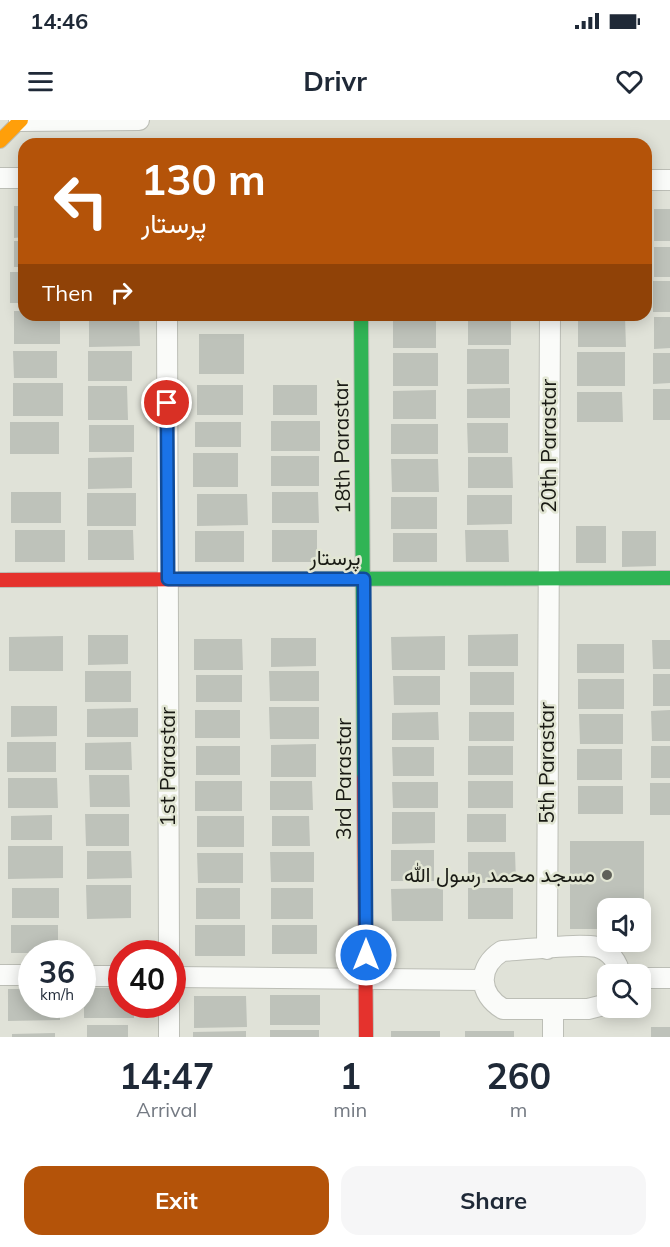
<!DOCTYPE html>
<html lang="en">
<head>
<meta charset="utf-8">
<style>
  body { margin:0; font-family:Mulish,Vazirmatn,sans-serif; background:#f6f6f7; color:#1f2937; height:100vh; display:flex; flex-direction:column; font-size:22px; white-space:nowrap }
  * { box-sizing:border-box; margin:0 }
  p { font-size:20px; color:#747a83 }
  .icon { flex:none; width:33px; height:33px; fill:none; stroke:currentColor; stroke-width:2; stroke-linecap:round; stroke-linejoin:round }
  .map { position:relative; height:917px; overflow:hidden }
  .details { display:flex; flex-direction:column; background:#fff; flex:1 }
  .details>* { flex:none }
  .guide { position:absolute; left:18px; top:18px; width:634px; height:183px; border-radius:18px; box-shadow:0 3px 15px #0003; background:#b45309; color:#fff; overflow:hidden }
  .buttons { position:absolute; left:597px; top:778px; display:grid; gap:12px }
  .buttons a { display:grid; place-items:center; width:54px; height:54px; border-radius:12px; background:#fff; box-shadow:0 3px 15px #0003; font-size:30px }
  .speed { position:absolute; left:18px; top:820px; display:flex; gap:12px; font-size:30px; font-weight:700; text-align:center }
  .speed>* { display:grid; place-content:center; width:78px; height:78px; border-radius:50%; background:#fff; box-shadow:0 3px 15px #0003; line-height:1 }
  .speed small { font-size:15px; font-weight:400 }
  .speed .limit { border:9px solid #d22; background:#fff; color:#111 }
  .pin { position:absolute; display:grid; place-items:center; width:51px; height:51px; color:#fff; margin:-26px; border:3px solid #fff; border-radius:50%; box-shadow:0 2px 6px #0007 }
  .me { position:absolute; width:66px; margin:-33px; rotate:0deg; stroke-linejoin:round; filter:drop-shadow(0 0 4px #0008) }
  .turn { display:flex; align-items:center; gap:21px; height:126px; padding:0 24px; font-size:27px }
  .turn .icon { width:78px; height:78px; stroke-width:2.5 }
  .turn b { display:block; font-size:42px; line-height:51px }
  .then { display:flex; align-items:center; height:57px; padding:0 24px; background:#0003; gap:12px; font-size:22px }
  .eta { display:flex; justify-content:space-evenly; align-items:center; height:102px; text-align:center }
  .eta b { font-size:36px; font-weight:700; line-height:42px }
  .primary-button { display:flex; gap:12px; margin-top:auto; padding:12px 24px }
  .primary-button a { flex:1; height:69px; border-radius:18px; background:#b45309; color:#fff; font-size:24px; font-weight:700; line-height:69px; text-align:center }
  .primary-button a+a { background:#f6f6f7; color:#1f2937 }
  .status { display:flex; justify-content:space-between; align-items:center; height:42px; padding:0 30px; background:#fff; direction:ltr }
  .status svg { height:16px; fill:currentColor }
  header { display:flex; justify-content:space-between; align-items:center; height:78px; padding:0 24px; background:#fff; font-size:27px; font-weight:700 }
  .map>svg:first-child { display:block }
  .building { fill:#bec2ba }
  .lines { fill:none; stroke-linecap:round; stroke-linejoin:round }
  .street-casing { stroke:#bcbeb6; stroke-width:22 }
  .fast-casing { stroke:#bcbeb6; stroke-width:16 }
  .slow-casing { stroke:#bcbeb6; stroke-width:16 }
  .jam-casing { stroke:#bcbeb6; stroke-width:16 }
  .street { stroke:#fafbf9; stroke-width:20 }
  .fast { stroke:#30b455; stroke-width:14 }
  .slow { stroke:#ff9f0a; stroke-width:14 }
  .jam { stroke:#e5322d; stroke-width:14 }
  .route-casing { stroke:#114b97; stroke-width:15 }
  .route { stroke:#1a73e8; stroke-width:10 }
  .poi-dot { fill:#5f6059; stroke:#e2e6d4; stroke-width:2 }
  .labels { text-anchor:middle; stroke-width:5; stroke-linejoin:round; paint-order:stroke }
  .street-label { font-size:21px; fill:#191a14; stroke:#e2e6d4 }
  .poi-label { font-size:21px; fill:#191a14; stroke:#e2e6d4; text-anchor:end }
</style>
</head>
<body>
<div class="status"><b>14:46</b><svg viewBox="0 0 49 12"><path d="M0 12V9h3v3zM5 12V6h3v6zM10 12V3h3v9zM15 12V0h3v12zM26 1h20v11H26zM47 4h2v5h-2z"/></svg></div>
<header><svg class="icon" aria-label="menu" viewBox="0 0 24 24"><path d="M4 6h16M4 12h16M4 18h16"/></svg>Drivr<svg class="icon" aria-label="heart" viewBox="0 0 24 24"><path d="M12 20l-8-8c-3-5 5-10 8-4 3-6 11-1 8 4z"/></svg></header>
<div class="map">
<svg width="670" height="917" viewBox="0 0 670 917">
  <rect width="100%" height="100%" fill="#e0e2d8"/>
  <path class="building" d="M14,86H24V117L14,118Z
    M654,89H670V121H654Z
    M14,121H24V147H14Z
    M654,127H670V157H654Z
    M10,152H24V183H10Z
    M653,161H670V192H653Z
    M14,191H24V195H60V224H14Z
    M89,195H139L140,226L89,227Z
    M393,195H436V228H393Z
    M468,195H511V225H468Z
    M625,197L626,227H578V198Z
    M654,197H670V228L654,229Z
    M199,214H244V254H199Z
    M467,229H509V264H467Z
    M13,231H57V258H14Z
    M88,231H132V261H88Z
    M577,232H625V266H577Z
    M393,233H438V266H393Z
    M653,233H670V263L653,264Z
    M13,263H63V296H13Z
    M197,265H243V295H197Z
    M273,265H317V295H273Z
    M88,266H127L128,300H88Z
    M510,268V298H467V269Z
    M653,269H670V300H653Z
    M436,270V299H393V271Z
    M577,272H622L623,302H577Z
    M271,301H320V331H271Z
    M10,302H59V334H10Z
    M195,302H241V327H195Z
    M467,303H508V333H468Z
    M391,304H438V334H391Z
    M89,305H134V332H89Z
    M193,333H238V367H193Z
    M271,336H319V366H271Z
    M132,337V368L88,369V338Z
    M468,337H512L513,368H468Z
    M391,339H438L439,372H392Z
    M11,372H61V403H11Z
    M272,372H318L319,403H272Z
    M87,373H136V406H87Z
    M197,374H247L248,405L197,406Z
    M467,375H512V404L467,405Z
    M391,377H437V409H391Z
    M576,406H606V443H576Z
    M15,410H65V442H15Z
    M88,410H133L134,440H88Z
    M272,410H317V442H272Z
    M465,410H508L509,442H466Z
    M195,411H244V442H195Z
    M622,411H656V446L622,447Z
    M393,413H437V442H393Z
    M518,514V546H468V515Z
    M88,515H128V544L88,545Z
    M63,516V551H9V517Z
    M445,516V550H392L391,517Z
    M271,518H316V546L271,547Z
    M194,519H242L243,550H194Z
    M652,520H670V549H653Z
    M577,524H624V553H577Z
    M85,551H131V582H85Z
    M269,551H319V581H270Z
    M470,552H514V585H470Z
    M653,554H670V586H653Z
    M196,555H242V582H196Z
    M393,556H440V585H394Z
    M578,559H624V589H578Z
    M11,586H57V616L11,617Z
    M269,587H319V619H270Z
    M138,588V617H87V589Z
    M195,590H240V618H195Z
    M670,590V621H652L651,591Z
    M438,592L439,620H392V593Z
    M469,592H514V621H469Z
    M579,594H623V624H580Z
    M7,622H56V652H7Z
    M131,622L132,650H85V623Z
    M316,624V657H271V625Z
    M196,626H240V655H196Z
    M468,626H513V655H468Z
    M651,626H670V658H651Z
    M392,627H434V656H393Z
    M577,629H622V660H577Z
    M89,655H129L130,687H90Z
    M8,658H57L58,688H8Z
    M195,661H242V691H195Z
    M270,661H312L313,690H270Z
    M468,661H513V688H468Z
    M392,662H438V688H393Z
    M650,663H670V695H650Z
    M578,666H623V694H578Z
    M392,692H435V723L392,724Z
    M85,694H129V726H86Z
    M467,694H506V722H467Z
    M52,695V720H11V696Z
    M197,696H244V727H197Z
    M272,696H309L310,726H272Z
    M570,721H644V809H640V789H608V809H570Z
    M8,726H63V758L8,759Z
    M391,730H434V761H391Z
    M87,731H131L132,758L87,759Z
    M270,732H314V762H271Z
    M468,732H515L516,763H468Z
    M197,733H243V763H198Z
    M86,765H131V798L87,799Z
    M12,768H59V798H12Z
    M196,768H240V799H196Z
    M271,768H313V799H271Z
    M443,768V801H392L391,769Z
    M468,768H513V799H468Z
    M11,805H58V833H11Z
    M195,805H245V836H195Z
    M272,805H317V834H272Z
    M84,868H122V885H134V898H84Z
    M8,869H32V885H60V900L8,901Z
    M270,875H320V905H270Z
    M194,876H246L247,907L194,908Z
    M87,905H128V917H87Z
    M651,907H670V917H651Z
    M270,910H319V917H270Z
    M246,911V917H193V912Z
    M391,911H440V917H391Z
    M465,911H514V917H465Z
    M55,913V917H12V914Z"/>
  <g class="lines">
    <g class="street-casing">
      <path id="street" d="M19,1L139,0
        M0,58H24
        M646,60H670
        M167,195L169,834
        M547,829L550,195
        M0,855H32
        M82,856H122
        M172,857L483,860
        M640,858H670
        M608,884L588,889H503C478,874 477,847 502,831C524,830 578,823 597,827C610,831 618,842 620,855
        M169,885V917
        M553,917V889"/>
    </g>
    <g class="fast-casing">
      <path id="fast" d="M361,195L364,658
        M246,459L670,458"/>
    </g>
    <g class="slow-casing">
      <path id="slow" d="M0,21L21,0"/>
    </g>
    <g class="jam-casing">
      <path id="jam" d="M0,460L246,459
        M364,658L366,917"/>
    </g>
    <use href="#street" class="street"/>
    <use href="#fast" class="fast"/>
    <use href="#slow" class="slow"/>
    <use href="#jam" class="jam"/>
  </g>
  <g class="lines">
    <g class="route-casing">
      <path id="route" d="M167,283L168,459H364L366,835"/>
    </g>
    <use href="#route" class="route"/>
  </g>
  <circle class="poi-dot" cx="607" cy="755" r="6"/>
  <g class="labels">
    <g class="street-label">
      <text transform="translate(549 326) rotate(-90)" y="7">20th Parastar</text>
      <text transform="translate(342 327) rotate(-91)" y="7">18th Parastar</text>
      <text x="335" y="445">پرستار</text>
      <text transform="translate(547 643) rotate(-90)" y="7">5th Parastar</text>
      <text transform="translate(168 647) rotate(-90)" y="7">1st Parastar</text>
      <text transform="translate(344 659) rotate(-90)" y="7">3rd Parastar</text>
    </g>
    <g class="poi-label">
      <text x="595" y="762">مسجد محمد رسول الله</text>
    </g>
  </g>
</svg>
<div class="buttons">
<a><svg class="icon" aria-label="sound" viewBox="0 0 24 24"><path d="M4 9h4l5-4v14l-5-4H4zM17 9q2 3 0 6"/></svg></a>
<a><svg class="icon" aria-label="search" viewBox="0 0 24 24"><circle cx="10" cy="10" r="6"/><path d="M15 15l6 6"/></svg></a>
</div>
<div class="speed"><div>36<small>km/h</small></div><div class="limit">40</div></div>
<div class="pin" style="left:167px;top:283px;background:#d93025"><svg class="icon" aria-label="arrive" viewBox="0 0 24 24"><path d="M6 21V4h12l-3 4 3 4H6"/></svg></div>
<svg class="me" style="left:366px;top:835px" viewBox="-20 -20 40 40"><circle r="17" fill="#1a73e8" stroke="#fff" stroke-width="3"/><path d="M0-11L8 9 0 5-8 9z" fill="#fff"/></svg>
<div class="guide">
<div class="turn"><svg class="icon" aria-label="left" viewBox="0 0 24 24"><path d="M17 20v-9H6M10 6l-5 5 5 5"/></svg><div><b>130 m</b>پرستار</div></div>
<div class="then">Then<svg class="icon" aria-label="right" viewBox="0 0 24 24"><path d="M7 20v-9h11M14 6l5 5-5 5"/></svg></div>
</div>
</div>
<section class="details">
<div class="eta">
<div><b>14:47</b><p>Arrival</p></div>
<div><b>1</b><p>min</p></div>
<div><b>260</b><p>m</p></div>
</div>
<div class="primary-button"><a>Exit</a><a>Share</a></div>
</section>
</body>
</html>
